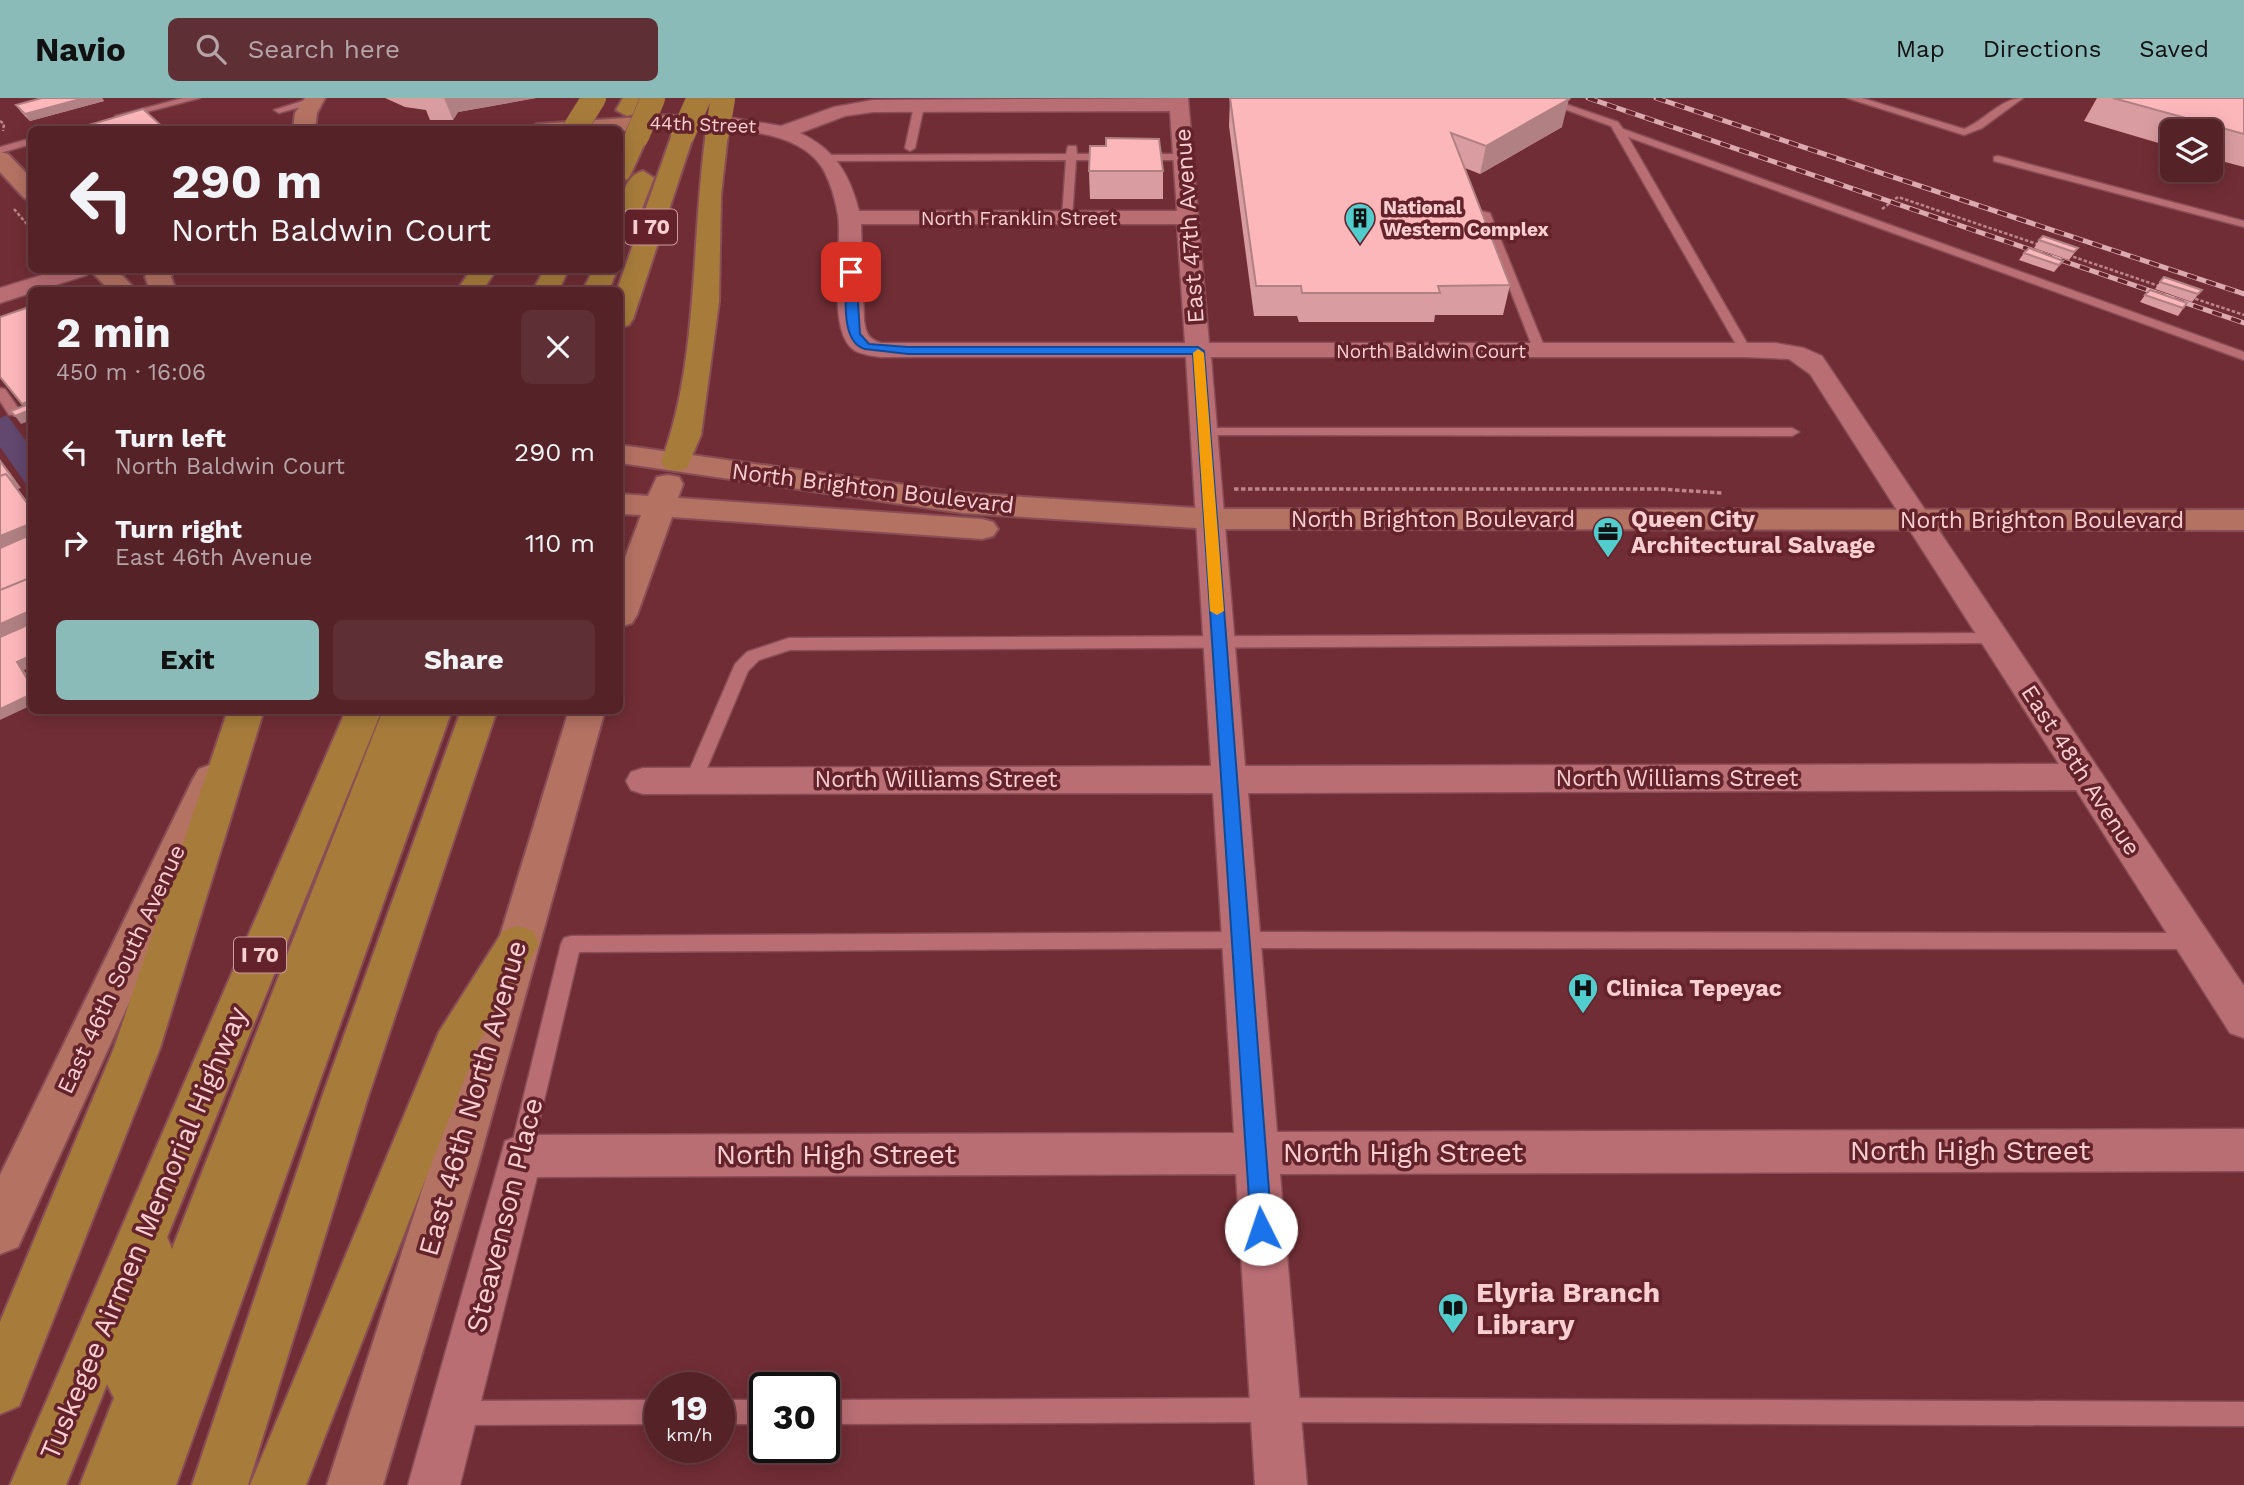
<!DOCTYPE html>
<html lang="en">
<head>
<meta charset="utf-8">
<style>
  body { margin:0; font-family:"Work Sans",sans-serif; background:#5e2f34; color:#f1f3f6; height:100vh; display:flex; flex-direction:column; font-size:26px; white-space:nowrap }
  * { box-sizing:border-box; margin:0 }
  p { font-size:23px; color:#b6a4a8 }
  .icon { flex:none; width:38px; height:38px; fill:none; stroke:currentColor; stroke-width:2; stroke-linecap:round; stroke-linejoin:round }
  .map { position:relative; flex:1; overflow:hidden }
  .drawer { position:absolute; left:28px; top:189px; width:595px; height:427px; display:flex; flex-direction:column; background:#552228; border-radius:10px; box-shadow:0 4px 18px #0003,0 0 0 2px #6b3f45 }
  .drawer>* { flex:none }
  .banner { position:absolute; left:28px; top:28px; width:595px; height:147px; border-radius:10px; box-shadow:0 4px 18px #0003,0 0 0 2px #6b3f45; background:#552228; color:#f1f3f6; overflow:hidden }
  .fabs { position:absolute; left:2160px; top:21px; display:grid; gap:14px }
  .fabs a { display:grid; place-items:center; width:63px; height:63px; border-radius:10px; background:#552228; box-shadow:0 4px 18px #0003,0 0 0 2px #6b3f45; font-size:35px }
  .speed { position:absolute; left:644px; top:1274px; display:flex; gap:14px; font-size:35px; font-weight:700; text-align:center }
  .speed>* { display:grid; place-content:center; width:91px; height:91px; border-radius:50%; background:#552228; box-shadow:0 4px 18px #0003,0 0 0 2px #6b3f45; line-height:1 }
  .speed small { font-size:18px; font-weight:400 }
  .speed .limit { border:4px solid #111; border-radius:10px; background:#fff; color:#111 }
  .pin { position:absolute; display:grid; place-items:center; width:60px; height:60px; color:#fff; margin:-30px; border-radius:14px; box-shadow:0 4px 10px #0006 }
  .me { position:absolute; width:77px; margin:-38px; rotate:356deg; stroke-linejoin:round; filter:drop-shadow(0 0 5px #0008) }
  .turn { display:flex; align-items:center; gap:24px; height:147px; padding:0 28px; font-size:32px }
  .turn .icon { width:91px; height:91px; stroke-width:2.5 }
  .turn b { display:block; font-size:49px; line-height:60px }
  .round { display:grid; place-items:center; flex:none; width:74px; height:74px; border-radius:10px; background:#5e2f34 }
  .overview { display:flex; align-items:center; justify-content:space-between; height:119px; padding:0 28px }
  h1 { font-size:42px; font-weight:700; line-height:52px }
  .cta { display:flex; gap:14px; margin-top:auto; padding:14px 28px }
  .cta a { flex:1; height:80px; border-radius:10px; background:#8bbbb9; color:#111; font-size:28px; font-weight:700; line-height:80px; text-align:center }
  .cta a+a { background:#5e2f34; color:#f1f3f6 }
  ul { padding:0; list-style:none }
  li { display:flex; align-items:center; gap:21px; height:91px; padding:0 28px }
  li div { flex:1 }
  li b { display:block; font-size:26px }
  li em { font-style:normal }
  header { display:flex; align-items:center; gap:42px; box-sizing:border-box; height:98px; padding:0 35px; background:#8bbbb9; color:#111 }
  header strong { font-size:33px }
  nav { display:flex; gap:38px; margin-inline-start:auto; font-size:24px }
  .search { width:490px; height:63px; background:#5e2f34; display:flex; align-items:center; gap:18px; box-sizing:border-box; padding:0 24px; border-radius:10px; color:#b6a4a8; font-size:26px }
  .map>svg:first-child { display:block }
  .green { fill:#62476e }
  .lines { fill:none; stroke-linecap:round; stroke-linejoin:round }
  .lane-casing { stroke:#884d56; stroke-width:3 }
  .street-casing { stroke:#884d56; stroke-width:3 }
  .secondary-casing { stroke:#884d56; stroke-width:4 }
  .highway-casing { stroke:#884d56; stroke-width:4 }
  .path-far1 { stroke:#bc858a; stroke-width:2.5; stroke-dasharray:3.5 2; stroke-linecap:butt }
  .path { stroke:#bc858a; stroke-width:3.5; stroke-dasharray:4.5 2.5; stroke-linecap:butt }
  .lane { fill:#b96e74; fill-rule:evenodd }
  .street { fill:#b96e74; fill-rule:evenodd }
  .secondary { fill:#b47263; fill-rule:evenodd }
  .highway { fill:#a77c3b; fill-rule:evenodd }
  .rail-casing { stroke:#dbaaae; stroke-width:5 }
  .rail { stroke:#64222b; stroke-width:3.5; stroke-dasharray:10; stroke-linecap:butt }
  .highway-bridge-casing { stroke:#884d56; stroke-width:25; stroke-linecap:butt }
  .highway-bridge { stroke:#a77c3b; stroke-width:24 }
  .wall { fill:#d99da1 }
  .shaded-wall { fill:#b08083 }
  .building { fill:#fcb7bb; stroke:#b08083; stroke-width:2 }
  .route { fill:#1a73e8; stroke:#114b97; stroke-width:2 }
  .slow { fill:#f59e0b }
  .labels { text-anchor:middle; stroke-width:7; stroke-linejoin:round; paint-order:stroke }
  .far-street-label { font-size:19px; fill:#facfd1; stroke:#64222b }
  .far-poi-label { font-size:19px; font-weight:bold; fill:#facfd1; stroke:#64222b; text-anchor:start }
  .shield { fill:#64222b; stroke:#cd9b9f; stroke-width:2 }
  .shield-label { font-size:21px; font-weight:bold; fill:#facfd1 }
  .street-label { font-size:23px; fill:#facfd1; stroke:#64222b }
  .poi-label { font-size:23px; font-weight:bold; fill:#facfd1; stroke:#64222b; text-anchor:start }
  .near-street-label { font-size:28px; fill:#facfd1; stroke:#64222b }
  .near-poi-label { font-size:28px; font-weight:bold; fill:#facfd1; stroke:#64222b; text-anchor:start }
</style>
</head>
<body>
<header>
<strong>Navio</strong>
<div class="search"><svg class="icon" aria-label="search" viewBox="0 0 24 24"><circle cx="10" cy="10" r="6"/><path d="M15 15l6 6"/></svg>Search here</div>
<nav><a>Map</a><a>Directions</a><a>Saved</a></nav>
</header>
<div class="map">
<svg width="2244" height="1387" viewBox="0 0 2244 1387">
  <rect width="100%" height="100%" fill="#712d35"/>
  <path class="green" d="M7,317L31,350V393L0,349V320Z"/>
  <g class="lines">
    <g class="lane-casing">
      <path id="lane" d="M183,0H200L120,21L115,18Z
        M312,0L317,3L315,5L279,15L274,12Z
        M1534,0H1548L1618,24L1623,31L2244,254V262L1628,39L1751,252L1741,255L1611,28Z
        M1847,0H1862L1964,31C1984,23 2001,0 2023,0L1982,30L1964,37Z
        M919,5L924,8L915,50L910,53L905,50L914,8Z
        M32,40V46L0,55V49Z
        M1068,48H1076L1077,56H1184L1189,59L1184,62H1076L1072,120L1067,123L1062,120L1066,62L825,63L820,60L825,57L1066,56Z
        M1998,58L2244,123V129L1994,63V59Z
        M1481,113L1490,115L1546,253L1544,256L1534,253L1480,115Z
        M0,290L5,291L21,314L19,317H9L0,303Z
        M1206,330H1792L1799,334L1792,338L1201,337V331Z
        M1996,535L2004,540L1996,545L790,552L759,562L748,573L700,687H688L685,682L735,566L747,554L789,540Z
        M1240,834L2192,835L2199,837L2202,843L2199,849L2192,851L1240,850L579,854L531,1058L528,1065L520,1068L512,1065L509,1058L561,846L564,840L571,838Z
        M1275,1300L2244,1304V1328L1275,1324L824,1326V1302Z
        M660,1302V1326L454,1327L445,1324L442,1315L445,1306L454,1303Z
        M719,1302H765V1326H719Z"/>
    </g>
    <g class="street-casing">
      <path id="street" d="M1188,0L1209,245H1775L1804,250L1822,258L2244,888V940L2230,935L2076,692L1248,695L1277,1034L2244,1031V1073L1280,1076L1307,1387H1255L1236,1076L537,1079L460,1387H408L505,1043L520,1037L1234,1035L1213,695L643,696L631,692L626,683L631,674L643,670L1211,668L1186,259H880C873,258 860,256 854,252C826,233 843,148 838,117C835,100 831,86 823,71C789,14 672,40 659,23L669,17L727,19L781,28L834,9L873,2ZM1170,13L1177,113H859C850,77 835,51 800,35L845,18L873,14ZM861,126H1177L1185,245H881C868,241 866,235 864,222ZM1211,259H1745L1789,261L1810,276L2059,666L1245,668Z
        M58,172H90L87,177L0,205V190Z"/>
    </g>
    <g class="secondary-casing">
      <path id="secondary" d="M305,0H325L317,15L315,32H293L295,15Z
        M669,17L680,23L677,28L620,33L527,32L537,26Z
        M0,54L8,56L32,81V102L24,100L0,74Z
        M90,172H117L136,192H109Z
        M150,172H174L171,179L176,192H150L145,179Z
        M620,347L963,395L1211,411L2244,412V432L1211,431L963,415L620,365Z
        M668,377L679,379L683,386L678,400L982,421L993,424L998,431L993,438L982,441L672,419L637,517L632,525L620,529V473L641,417L620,416V396L648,398L657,379Z
        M569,612H605L478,1067L383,1387H327L430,1067Z
        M212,666L225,671L231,681L18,1149L0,1156V1077L193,681L199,671Z"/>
    </g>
    <g class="highway-casing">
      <path id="highway" d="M623,0H643L634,16L627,18L616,12Z
        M717,28L728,35L721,97L719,204L701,337L687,370L676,373L665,370L661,364C699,265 691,140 706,35Z
        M683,29L694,36L633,221L629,227L620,229V192H617L672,36Z
        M637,31L648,38L631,76L628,81L620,83V52L629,33Z
        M643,73L654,80L632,136L629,141L620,143C620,122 617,79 643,73Z
        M471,172H496L483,192H457Z
        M544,172H568L559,192H533Z
        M593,172H617L609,192H583Z
        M228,612H264L160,950L19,1308L0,1316V1224L114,950Z
        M346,612H382L167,1139L172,1151L383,612H452L176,1387H80L114,1300L107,1286L66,1387H10Z
        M461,612H497L368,999L248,1387H192L322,999Z
        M518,828L533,833L539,846L479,944L306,1387H250L439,934L503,833Z"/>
    </g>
    <path class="path-far1" d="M0,23L4,26L3,33
      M14,111L32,132
      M1882,111L1898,99L2040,147
      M2068,157L2162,189
      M2190,199L2244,217"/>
    <path class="path" d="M1234,391H1660L1722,395"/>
    <use href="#lane" class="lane"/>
    <use href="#street" class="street"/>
    <use href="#secondary" class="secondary"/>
    <use href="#highway" class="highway"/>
    <g class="rail-casing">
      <path id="rail" d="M1588,0L2244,225
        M1656,0L2244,196"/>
    </g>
    <use href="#rail" class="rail"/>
    <g class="highway-bridge-casing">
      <path id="highway-bridge" d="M574,32L594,0
        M717,35L723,0
        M683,36L699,0
        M637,38L653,0"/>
    </g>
    <use href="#highway-bridge" class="highway-bridge"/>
  </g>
  <path class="wall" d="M42,0H102L104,3L30,23L21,14L16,7Z
    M385,0H536L458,14L453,22H430L426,12L405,9Z
    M1230,0L1562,29L1480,76L1465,70L1510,187L1503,217H1435L1434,224H1299L1297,218H1254L1229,28Z
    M2097,0H2244V69L2210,60V33H2172V49L2084,23Z
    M1089,73H1163V101H1090Z
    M2039,142L2078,150L2069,162L2034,150Z
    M2024,155L2063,163L2054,174L2019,162Z
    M2160,184L2202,192L2192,204L2155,191Z
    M2145,197L2187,205L2178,218L2140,204Z"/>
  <path class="shaded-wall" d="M84,0H102L104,3L30,23L25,16Z
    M444,0H536L458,14L453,22Z
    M1569,1L1562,29L1480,76L1486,48Z
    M32,302V313H31L32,322L21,326L15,318L27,313L22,306Z
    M0,361L21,390L18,391L32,409V412L0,398Z
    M32,425V446L0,459V438Z
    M32,512V534L0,549V526Z
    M32,557V569L24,572L32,584V589L17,564Z
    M32,596V607L0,622V611Z"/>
  <path class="building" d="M42,0H84L25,16L16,7Z
    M1230,0H1565L1569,1L1486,48L1451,35L1510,187L1438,188L1440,195H1302L1301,188H1256Z
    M2113,0H2244V36Z
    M143,11L166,32H72Z
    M1106,40L1159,41L1163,73H1089L1090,48H1106Z
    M2043,138L2078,150L2074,154L2039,142Z
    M2029,150L2063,163L2059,167L2024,155Z
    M2164,179L2202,192L2198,196L2160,184Z
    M2150,192L2187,205L2183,210L2145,197Z
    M32,208V302L22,306L0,279V219Z
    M26,307L30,312L15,318L11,313Z
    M0,363L14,382L12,383L6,376L0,378Z
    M6,376L32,412V425L0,438V378Z
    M32,436V479L0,492V450Z
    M32,479V512L0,526V492Z
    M32,525V557L17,564L32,589V596L0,611V539Z"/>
  <path class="route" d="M851,171L856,174L860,236L869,246L908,249H1198L1204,253L1272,1131L1269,1138L1261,1141L1254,1138L1251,1131L1193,256H908L865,251C839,244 847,195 846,174Z"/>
  <path class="slow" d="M1198,251L1204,255L1224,513L1217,517L1210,513L1193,255Z"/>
  <defs>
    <g id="building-pin" transform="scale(1.575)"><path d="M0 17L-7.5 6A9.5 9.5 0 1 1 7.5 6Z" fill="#52cdcd" stroke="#64222b"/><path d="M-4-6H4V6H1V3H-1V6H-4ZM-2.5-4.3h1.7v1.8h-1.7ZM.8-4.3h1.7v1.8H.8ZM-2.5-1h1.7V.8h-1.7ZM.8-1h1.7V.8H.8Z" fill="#111"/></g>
    <g id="office-pin" transform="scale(1.575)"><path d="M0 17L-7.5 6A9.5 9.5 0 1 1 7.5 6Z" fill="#52cdcd" stroke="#64222b"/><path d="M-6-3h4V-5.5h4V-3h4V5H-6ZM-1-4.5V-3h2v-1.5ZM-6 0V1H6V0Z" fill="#111"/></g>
    <g id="hospital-pin" transform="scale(1.575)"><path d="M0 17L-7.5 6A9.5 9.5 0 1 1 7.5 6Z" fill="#52cdcd" stroke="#64222b"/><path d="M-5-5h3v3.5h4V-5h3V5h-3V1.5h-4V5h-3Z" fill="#111"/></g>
    <g id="library-pin" transform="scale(1.575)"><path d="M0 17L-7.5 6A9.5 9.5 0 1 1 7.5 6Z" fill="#52cdcd" stroke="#64222b"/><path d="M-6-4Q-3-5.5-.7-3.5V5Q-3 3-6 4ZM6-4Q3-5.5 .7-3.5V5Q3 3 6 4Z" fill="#111"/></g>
  </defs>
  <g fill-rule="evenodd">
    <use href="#building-pin" x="1360" y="120"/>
    <use href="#office-pin" x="1608" y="434"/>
    <use href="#hospital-pin" x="1583" y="890"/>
    <use href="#library-pin" x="1453" y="1210"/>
  </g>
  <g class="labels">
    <g class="far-street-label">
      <text transform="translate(703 26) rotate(2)" y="7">44th Street</text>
      <text x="1019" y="127">North Franklin Street</text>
      <text x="1431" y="260">North Baldwin Court</text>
    </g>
    <g class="far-poi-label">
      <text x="1383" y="116">National<tspan x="1383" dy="22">Western Complex</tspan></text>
    </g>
    <g class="shield">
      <rect x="625" y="111.5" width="52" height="35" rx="5"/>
      <rect x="234" y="839.5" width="52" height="35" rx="5"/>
    </g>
    <g class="shield-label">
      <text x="651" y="136">I 70</text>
      <text x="260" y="864">I 70</text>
    </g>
    <g class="street-label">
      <text transform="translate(1189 128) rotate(-94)" y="8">East 47th Avenue</text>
      <text transform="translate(873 390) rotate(7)" y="8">North Brighton Boulevard</text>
      <text x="1433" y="429">North Brighton Boulevard</text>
      <text x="2042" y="430">North Brighton Boulevard</text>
      <text transform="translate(2081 672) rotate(57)" y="8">East 48th Avenue</text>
      <text x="1677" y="688">North Williams Street</text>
      <text x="936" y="689">North Williams Street</text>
      <text transform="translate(121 871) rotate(-65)" y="8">East 46th South Avenue</text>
    </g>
    <g class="poi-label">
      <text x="1631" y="429">Queen City<tspan x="1631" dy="26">Architectural Salvage</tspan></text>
      <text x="1606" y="898">Clinica Tepeyac</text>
    </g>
    <g class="near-street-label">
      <text transform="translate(472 1000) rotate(-74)" y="10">East 46th North Avenue</text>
      <text x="1970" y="1062">North High Street</text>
      <text x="1403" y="1064">North High Street</text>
      <text x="836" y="1066">North High Street</text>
      <text transform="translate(504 1117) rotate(-76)" y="10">Steavenson Place</text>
      <text transform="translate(143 1135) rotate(-67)" y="10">Tuskegee Airmen Memorial Highway</text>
    </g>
    <g class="near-poi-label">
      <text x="1476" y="1204">Elyria Branch<tspan x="1476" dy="32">Library</tspan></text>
    </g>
  </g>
</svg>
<div class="fabs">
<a><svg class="icon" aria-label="layers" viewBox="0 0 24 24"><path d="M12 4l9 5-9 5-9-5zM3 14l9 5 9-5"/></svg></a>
</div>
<div class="speed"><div>19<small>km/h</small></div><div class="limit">30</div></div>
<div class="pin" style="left:851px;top:174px;background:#d93025"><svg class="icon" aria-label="arrive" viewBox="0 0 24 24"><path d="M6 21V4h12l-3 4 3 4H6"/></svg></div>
<svg class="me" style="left:1261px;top:1131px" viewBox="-20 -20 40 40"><circle r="19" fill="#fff"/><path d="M0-13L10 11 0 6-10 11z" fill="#1a73e8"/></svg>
<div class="banner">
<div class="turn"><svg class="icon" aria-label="left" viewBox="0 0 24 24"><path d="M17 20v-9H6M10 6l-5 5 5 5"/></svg><div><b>290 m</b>North Baldwin Court</div></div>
</div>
<section class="drawer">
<div class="overview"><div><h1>2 min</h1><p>450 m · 16:06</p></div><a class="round"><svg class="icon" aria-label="close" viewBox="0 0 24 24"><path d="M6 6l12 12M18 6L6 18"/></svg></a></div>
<ul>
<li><svg class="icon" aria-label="left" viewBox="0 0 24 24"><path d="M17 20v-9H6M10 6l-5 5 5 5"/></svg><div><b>Turn left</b><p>North Baldwin Court</p></div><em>290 m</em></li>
<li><svg class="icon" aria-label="right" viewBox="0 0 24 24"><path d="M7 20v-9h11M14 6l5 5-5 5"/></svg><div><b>Turn right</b><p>East 46th Avenue</p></div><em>110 m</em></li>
</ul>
<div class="cta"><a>Exit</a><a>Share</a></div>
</section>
</div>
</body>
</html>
